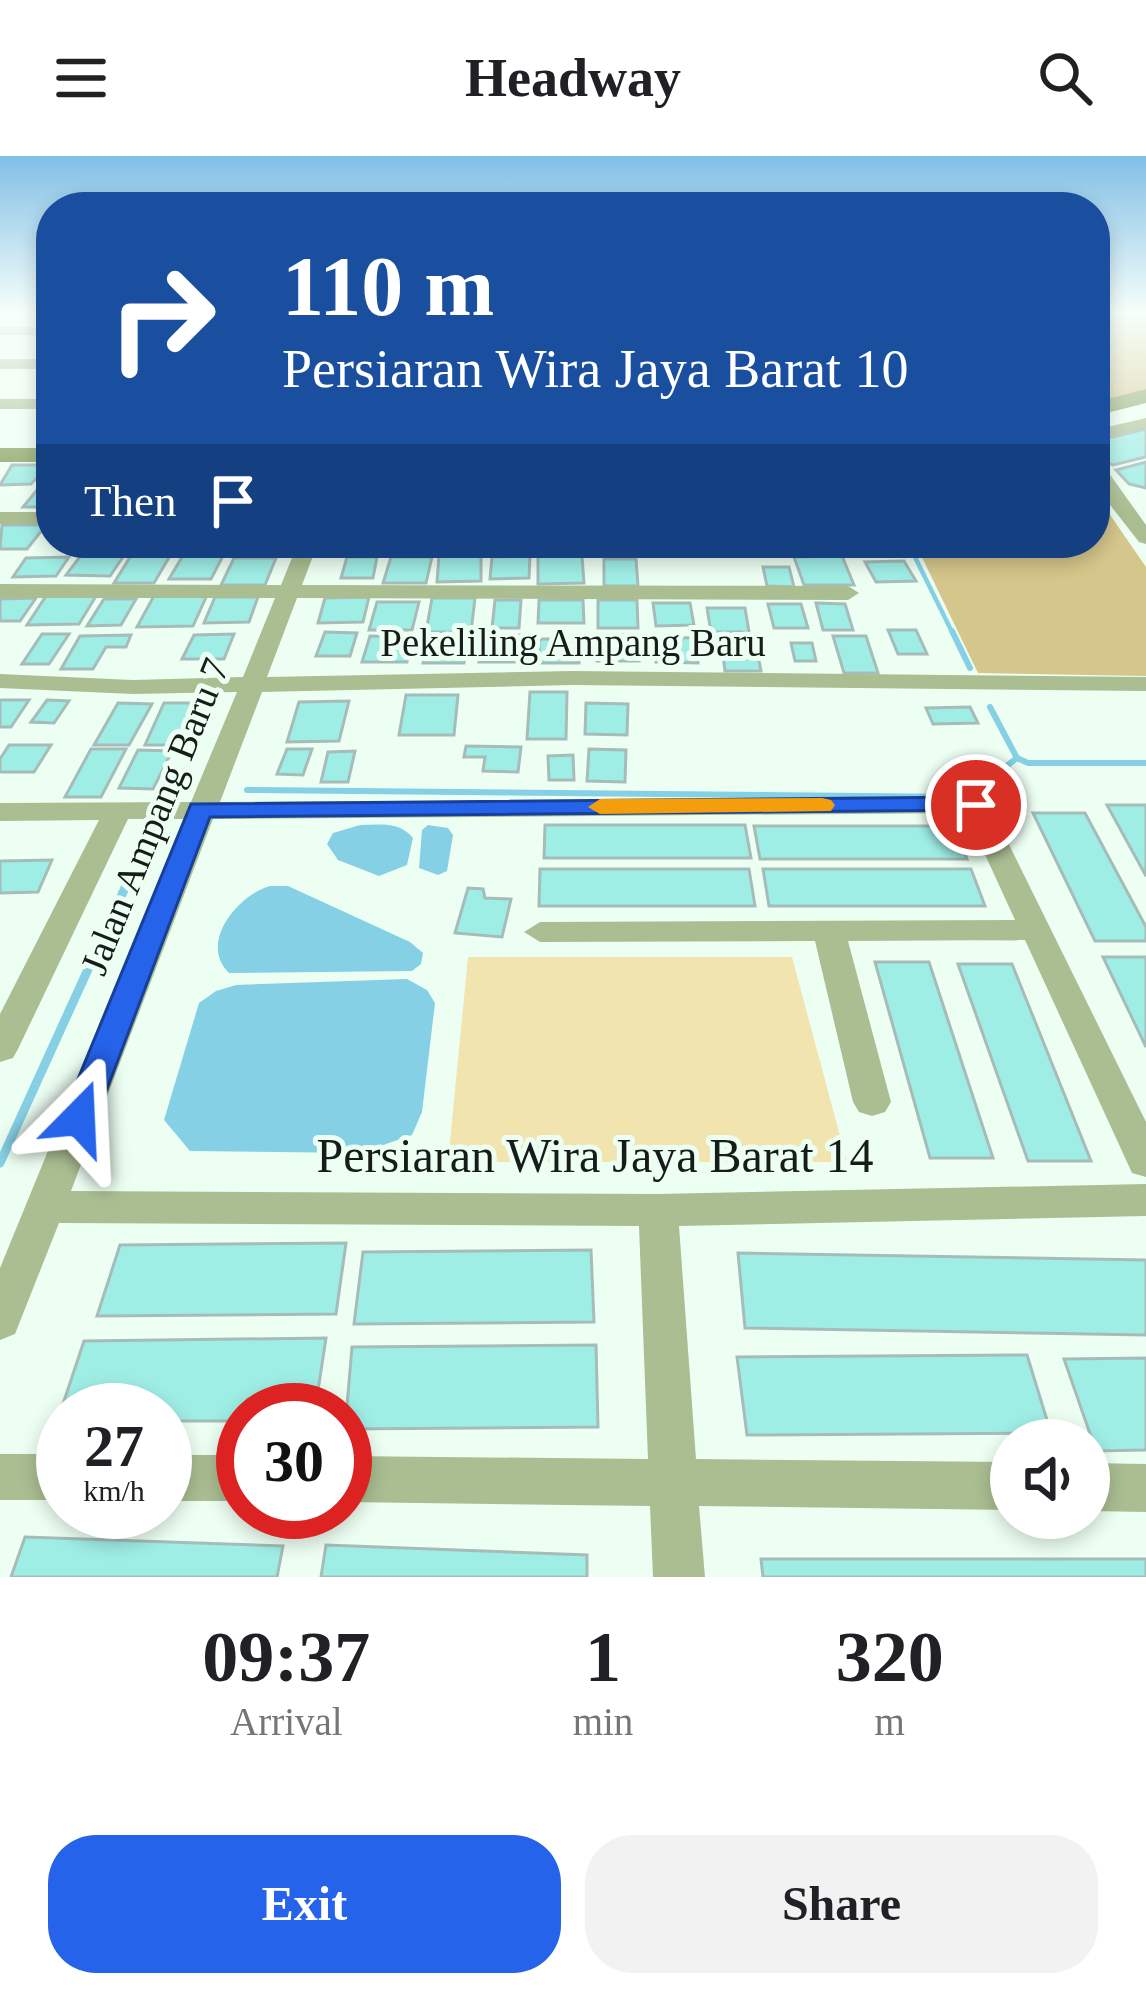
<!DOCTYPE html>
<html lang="en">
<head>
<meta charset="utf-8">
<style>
  body { margin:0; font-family:Georgia,serif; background:#f2f2f2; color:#202124; height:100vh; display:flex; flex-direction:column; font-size:45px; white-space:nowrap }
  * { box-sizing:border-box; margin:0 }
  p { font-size:39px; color:#757577 }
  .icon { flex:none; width:66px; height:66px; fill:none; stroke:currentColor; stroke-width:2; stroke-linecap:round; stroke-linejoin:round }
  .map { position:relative; height:1421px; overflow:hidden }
  .panel { display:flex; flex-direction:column; background:#fff; flex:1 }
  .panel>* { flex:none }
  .top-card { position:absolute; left:36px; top:36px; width:1074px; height:366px; border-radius:48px; box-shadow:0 6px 18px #0003; background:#1a4fa0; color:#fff; overflow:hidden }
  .controls { position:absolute; left:990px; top:1263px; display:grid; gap:24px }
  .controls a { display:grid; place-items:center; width:120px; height:120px; border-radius:50%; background:#fff; box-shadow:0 6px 18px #0003; font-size:60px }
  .speed { position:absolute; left:36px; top:1227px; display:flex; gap:24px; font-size:60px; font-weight:700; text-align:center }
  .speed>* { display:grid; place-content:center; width:156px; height:156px; border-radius:50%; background:#fff; box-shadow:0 6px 18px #0003; line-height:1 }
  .speed small { font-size:30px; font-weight:400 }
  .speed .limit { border:18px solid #d22; background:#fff; color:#111 }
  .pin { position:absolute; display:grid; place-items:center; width:102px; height:102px; color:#fff; margin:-51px; border:6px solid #fff; border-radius:50%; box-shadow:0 3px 12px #0007 }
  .me { position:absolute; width:132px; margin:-66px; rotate:21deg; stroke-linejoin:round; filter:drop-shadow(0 0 9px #0008) }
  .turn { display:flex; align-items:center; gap:42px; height:252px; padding:0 48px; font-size:54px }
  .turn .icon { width:156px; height:156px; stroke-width:2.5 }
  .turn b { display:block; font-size:84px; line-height:102px }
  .then { display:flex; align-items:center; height:114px; padding:0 48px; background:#0003; gap:24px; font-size:45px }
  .eta { display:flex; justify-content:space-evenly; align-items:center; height:204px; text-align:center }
  .eta b { font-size:72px; font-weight:700; line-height:84px }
  .primary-button { display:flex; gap:24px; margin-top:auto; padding:24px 48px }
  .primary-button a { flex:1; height:138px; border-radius:48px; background:#2563eb; color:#fff; font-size:48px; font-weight:700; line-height:138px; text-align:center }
  .primary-button a+a { background:#f2f2f2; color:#202124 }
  header { display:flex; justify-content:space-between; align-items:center; height:156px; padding:0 48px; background:#fff; font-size:54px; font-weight:700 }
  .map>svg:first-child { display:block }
  .green { fill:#f1e4af }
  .forest { fill:#d5c68b }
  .water { fill:#86d0e5 }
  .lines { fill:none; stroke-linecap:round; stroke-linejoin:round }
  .stream-far2 { stroke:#86d0e5; stroke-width:4.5 }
  .stream-far1 { stroke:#86d0e5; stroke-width:6 }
  .stream { stroke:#86d0e5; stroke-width:9 }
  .building { fill:#9feee6; stroke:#a6bcb9; stroke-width:3 }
  .minor { fill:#abbe92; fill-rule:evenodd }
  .secondary { fill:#869f5e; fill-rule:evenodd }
  .route { fill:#2563eb; stroke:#184099; stroke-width:3 }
  .slow { fill:#f59e0b }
  .labels { text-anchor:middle; stroke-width:10; stroke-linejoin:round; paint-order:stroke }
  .street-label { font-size:39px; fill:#161c18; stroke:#edfff3 }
  .near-street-label { font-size:48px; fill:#161c18; stroke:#edfff3 }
</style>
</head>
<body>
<header><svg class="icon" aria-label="menu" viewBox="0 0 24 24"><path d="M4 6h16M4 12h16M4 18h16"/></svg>Headway<svg class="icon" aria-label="search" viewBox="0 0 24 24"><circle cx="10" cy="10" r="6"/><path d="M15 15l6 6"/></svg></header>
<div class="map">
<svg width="1146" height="1421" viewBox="0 0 1146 1421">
  <rect width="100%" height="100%" fill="#edfff3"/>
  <path class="green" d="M468,801H792L847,1006H448Z"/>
  <path class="forest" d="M1095,158H1146V235L1095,247V181L1104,178L1095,175Z
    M1095,337L1146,411V520L978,517L915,387H1095Z"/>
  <path class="water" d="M360,669C380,669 399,665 413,682L407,709L379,720L338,704L327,688L333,677Z
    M428,669L448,672L453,679L447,715L438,719L419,712L422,674Z
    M270,730H288L410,786L423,797L421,808L412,815L229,817C198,787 238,739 270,730Z
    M407,823L427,834L435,847L422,956L412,979L360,997L190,995L164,964L199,847L216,835L236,829Z"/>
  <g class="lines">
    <path class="stream-far2" d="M908,387L953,478"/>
    <path class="stream-far1" d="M952,475L970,512
      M1017,602L1028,607H1146
      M247,634L966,641L1017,602L990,551"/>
    <path class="stream" d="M0,1007L129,723"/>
  </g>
  <path class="building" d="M1146,273V301L1113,309L1095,302V285Z
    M1146,306V332L1129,328L1116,314Z
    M12,309H49L31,328L0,329Z
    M37,334H51V351H23Z
    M2,369H46L27,393H0Z
    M185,396H225L211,423H169Z
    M82,398H125L110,420L66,419Z
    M132,398H171L154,427H114Z
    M481,399V425L437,426L439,400Z
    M530,400L529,422L490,423L492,401Z
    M538,400H582L584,427L538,428Z
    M842,400L854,429H804L794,401Z
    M69,401L56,420L13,421L26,402Z
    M347,401H377L373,422H341Z
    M391,401H432L426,427H383Z
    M234,402H276L265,429H221Z
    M604,403H636L638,430H604Z
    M904,405L916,425L876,426L865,406Z
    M763,411H789L794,431L767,430Z
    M208,437L193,470L137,471L155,438Z
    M46,440H96L79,468L27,469Z
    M215,441H258L249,466L204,467Z
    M369,441L363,466L318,467L325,442Z
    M36,442L20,465H0V443Z
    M432,442H475L471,476H426Z
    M104,443H136L121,469L87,470Z
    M495,444H521L519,472H492Z
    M539,444H583L584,467H538Z
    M598,444H637L638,472H598Z
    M377,446H419L412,474H369Z
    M653,447H690L694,469L656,470Z
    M816,447L845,448L853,474H823Z
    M768,448H801L808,472H774Z
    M707,452H745L749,476H711Z
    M888,474H916L927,498H898Z
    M325,476L357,477L350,500H316Z
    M42,478H69L49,508H22Z
    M234,478L224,503H182L194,479Z
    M131,479L126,491H106L93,513H61L80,480Z
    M430,479L469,480L464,507H423Z
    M483,479H526L523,506H479Z
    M596,479H638L639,505H597Z
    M370,480L414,481L407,506H362Z
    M833,480H866L878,517H844Z
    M656,481L696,482L698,507L656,506Z
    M540,483H579V507H538Z
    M721,484H755L761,515H725Z
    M791,487H812L816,505H795Z
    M530,536H567L566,583H527Z
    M406,539H458L454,579H399Z
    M0,544H29L11,571H0Z
    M47,544L69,545L54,567L31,566Z
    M349,545L339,585L287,586L299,546Z
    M118,547L152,548L129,589H94Z
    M164,547H201L184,589H145Z
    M586,547L628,548L627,579L585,578Z
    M970,551L978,567L933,568L926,552Z
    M9,589H51L34,616H0V603Z
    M466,590L521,591L518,616L483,615L485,601H464Z
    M91,593H126L101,641H65Z
    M287,593H312L303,619L277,618Z
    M589,593L626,594L625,626L587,625Z
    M138,594L172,595L153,633L119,632Z
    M355,595L348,626H321L328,596Z
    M573,599L574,624H549L548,600Z
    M1107,649H1146V720Z
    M1033,657H1085L1146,771V785H1095Z
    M545,669H745L751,702H544Z
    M754,670H953L967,703H760Z
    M52,704L38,736L0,737V705Z
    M540,713H749L755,750H539Z
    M763,713H971L985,750H769Z
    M468,732L483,733L485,742L511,743L502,781L455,777Z
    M1103,801H1146V891Z
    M875,806H929L993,1002H930Z
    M958,808H1012L1091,1005H1028Z
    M346,1087L336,1158L97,1160L120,1089Z
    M591,1094L594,1166L354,1168L363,1096Z
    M738,1097L1146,1104V1179L745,1172Z
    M326,1182L315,1254H243V1265H165V1254H63V1266H57L84,1185Z
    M596,1189L598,1271L345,1273L352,1191Z
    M1027,1199L1051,1277L747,1279L737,1201Z
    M1146,1202V1294L1096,1295L1064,1203Z
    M25,1381L283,1390L277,1421H11Z
    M326,1389L587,1399V1421H321Z
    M761,1403H1146V1421H763Z"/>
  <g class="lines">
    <path class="minor" d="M0,171H51V179H0Z
      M0,203H51V213H0Z
      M0,243H51V253H0Z
      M1146,262V272L1095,284V274Z
      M1095,305L1101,306L1146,369V388L1139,386L1100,336Z
      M0,356H51V368H0Z
      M298,387H318L302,429L848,430L859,437L848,444L297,442L267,521L572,515L1146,521V535L572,529L262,536L220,646L986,642L1146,966V1021L1132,1017L1127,1006L1025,784L848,785L891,946L885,956L872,960L859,956L853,946L815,785L540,786L524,776L540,766L1015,764L966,657L213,663L71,1035L658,1038L1146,1028V1060L679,1070L696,1303L1011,1306V1354L699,1350L705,1421H653L650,1350L345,1346V1300L648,1303L639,1070L59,1067L15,1178L0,1184V1112L184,663H128L18,893L13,902L0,906V858L99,664L0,665V647L191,646L237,536L133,538L0,532V518L133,524L243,521L275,442H0V428L281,429Z
      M0,1298H63V1344H0Z
      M165,1299H243V1345H165Z
      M1089,1307L1146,1308V1356L1089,1355Z"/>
    <path class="secondary" d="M1146,233V247L1095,260V246Z
      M0,292H51V306H0Z"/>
  </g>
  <linearGradient id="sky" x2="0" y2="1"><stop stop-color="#81bfe7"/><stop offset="0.44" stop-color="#f7fffa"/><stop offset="1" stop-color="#f7fffa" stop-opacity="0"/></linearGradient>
  <rect width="1146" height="357" fill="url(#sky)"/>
  <path class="route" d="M976,641L985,643L989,649L985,654L210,661L96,962L91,971L79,975L67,971L62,962L191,648Z"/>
  <path class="slow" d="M822,642L831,644L835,649L831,655L600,658L588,651L600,643Z"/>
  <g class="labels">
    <g class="street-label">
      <text x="573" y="500">Pekeliling Ampang Baru</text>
      <text transform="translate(154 660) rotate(-68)" y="14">Jalan Ampang Baru 7</text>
    </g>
    <g class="near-street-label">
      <text x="595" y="1016">Persiaran Wira Jaya Barat 14</text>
    </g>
  </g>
</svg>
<div class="controls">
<a><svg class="icon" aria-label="sound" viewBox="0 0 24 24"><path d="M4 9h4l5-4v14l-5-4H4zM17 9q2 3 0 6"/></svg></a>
</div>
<div class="speed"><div>27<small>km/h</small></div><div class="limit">30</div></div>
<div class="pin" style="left:976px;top:649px;background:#d93025"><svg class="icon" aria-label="arrive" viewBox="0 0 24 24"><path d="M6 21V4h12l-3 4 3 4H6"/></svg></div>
<svg class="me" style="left:79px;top:962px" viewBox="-20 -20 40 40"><path d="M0-17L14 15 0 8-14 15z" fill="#2563eb" stroke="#fff" stroke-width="4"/></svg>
<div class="top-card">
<div class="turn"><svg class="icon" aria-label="right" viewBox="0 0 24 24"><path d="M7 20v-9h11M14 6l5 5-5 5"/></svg><div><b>110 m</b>Persiaran Wira Jaya Barat 10</div></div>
<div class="then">Then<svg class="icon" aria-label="arrive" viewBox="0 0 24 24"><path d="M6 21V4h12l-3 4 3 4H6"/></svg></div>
</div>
</div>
<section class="panel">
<div class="eta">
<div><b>09:37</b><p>Arrival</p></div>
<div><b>1</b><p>min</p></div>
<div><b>320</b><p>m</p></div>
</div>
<div class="primary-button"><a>Exit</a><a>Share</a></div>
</section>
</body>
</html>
